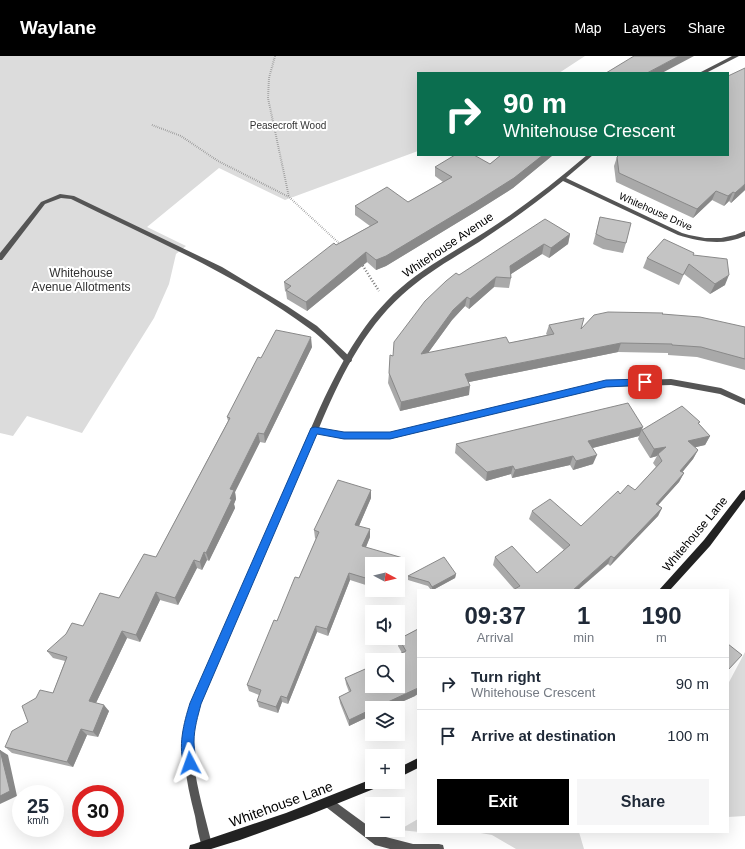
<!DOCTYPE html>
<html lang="en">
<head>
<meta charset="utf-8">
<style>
  body { margin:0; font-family:Arial,sans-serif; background:#f6f6f7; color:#1f2937; height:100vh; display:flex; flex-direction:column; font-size:15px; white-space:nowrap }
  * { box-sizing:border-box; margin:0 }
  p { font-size:13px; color:#747a83 }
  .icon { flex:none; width:22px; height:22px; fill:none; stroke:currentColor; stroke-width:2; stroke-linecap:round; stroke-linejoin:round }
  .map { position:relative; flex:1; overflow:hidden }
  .side { position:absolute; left:417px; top:533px; width:312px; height:244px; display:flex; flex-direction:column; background:#fff; border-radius:0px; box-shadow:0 4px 16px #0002 }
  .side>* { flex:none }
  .guide { position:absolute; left:417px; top:16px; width:312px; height:84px; border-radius:0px; box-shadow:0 4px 16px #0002; background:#0b6e4f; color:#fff; overflow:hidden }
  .needle { width:26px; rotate:97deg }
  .buttons { position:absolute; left:365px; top:501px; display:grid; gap:8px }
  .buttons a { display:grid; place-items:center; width:40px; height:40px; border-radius:0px; background:#fff; box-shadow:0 4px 16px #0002; font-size:20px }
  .speed { position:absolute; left:12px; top:729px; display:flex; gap:8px; font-size:20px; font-weight:700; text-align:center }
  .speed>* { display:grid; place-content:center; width:52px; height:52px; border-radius:50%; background:#fff; box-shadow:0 4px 16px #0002; line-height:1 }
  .speed small { font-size:10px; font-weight:400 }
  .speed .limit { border:6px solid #d22; background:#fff; color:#111 }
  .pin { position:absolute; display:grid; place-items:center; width:34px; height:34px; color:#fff; margin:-17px; border-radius:8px; box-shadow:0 2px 6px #0006 }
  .me { position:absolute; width:44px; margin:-22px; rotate:356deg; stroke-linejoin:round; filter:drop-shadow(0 0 3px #0008) }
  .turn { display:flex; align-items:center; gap:14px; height:84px; padding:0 20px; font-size:18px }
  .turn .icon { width:52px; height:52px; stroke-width:2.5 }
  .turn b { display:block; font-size:28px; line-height:34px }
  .eta { display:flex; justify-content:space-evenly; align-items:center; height:68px; text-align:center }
  .eta b { font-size:24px; font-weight:800; line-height:28px }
  .cta { display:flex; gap:8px; margin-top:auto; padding:8px 20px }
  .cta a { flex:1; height:46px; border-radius:0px; background:#000; color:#fff; font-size:16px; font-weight:800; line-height:46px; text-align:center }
  .cta a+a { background:#f6f6f7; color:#1f2937 }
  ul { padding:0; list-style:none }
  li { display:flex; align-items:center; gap:12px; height:52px; padding:0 20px; border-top:1px solid #e0e1e3 }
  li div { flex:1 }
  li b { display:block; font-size:15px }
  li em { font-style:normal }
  header { display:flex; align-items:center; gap:24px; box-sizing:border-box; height:56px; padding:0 20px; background:#000; color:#fff }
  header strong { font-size:19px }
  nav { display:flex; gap:22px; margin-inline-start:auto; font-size:14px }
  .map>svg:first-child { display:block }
  .green { fill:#dcdcdc }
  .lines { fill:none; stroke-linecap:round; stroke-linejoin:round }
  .path-far1 { stroke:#777; stroke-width:2; stroke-dasharray:0.5 1.5; stroke-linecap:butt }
  .path { stroke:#777; stroke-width:2.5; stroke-dasharray:1 2; stroke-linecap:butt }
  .lane { fill:#555; fill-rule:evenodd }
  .street { fill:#555; fill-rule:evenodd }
  .secondary { fill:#222; fill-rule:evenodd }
  .wall { fill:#a9a9a9 }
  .shaded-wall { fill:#898989 }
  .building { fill:#c4c4c4; stroke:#898989 }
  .route { fill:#1a73e8; stroke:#114b97 }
  .labels { text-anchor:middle; stroke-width:4; stroke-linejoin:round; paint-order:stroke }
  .far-park-label { font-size:10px; fill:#333; stroke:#fff }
  .far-street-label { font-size:10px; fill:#000; stroke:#fff }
  .street-label { font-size:12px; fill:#000; stroke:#fff }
  .park-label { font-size:12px; fill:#333; stroke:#fff }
  .near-street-label { font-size:14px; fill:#000; stroke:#fff }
</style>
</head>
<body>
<header>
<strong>Waylane</strong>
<nav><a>Map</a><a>Layers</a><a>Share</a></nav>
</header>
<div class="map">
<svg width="745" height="793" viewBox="0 0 745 793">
  <rect width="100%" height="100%" fill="#fff"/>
  <path class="green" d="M0,0H585L559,17H418V95L285,144L219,112L147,171L186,190L176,198L169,228L154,262L82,377L27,360L13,380L0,377Z
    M745,596V760L728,761V628Z
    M418,763V776H579L584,793H516L492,779L475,776H420L399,774Z"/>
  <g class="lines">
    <path class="path-far1" d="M275,0L269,22L268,42L289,141
      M152,69L181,80L218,105L289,141L341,189"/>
    <path class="path" d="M361,207L379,235"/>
    <path class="lane" d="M60,138L74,140L222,211L287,250L317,270L351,302L352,304L351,306H345C334,295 323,282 310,273C237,219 152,183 71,143L61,142L45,148L2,204H0V197L41,146Z"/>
    <path class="street" d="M732,0H739L706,17H699Z
      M587,99H593L566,122L682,177L689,179L705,182H721L735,179L745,175V180C723,190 701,186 678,179L563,125C536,147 508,167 479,186C453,202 425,218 402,239C363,274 339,324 319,372L344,377H390L606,325L671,323L721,332L745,343V349L720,338L671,329L606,331L390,383H344L316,377L201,647C198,658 194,669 193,680C191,717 204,754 212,789L211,793H203C199,783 197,771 195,760C185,721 177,682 193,644L318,356C336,317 356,277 386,246C414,216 451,198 485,176C521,153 554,127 587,99Z
      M330,742L382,780L413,788H439L443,789L444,793H390L379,790L375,789L326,751L325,747L326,743Z"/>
    <path class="secondary" d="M745,434V443L710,490L670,534H659L704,484L742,435Z
      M418,702V712L398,722V712Z
      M372,723V726H382L381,730L309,759L240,784L211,793H189L190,789L194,788L286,757Z"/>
  </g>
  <path class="wall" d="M501,99H553L513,132L475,156L386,210L376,214L367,206L307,255L287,243L286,236L285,235L284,226L336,189L370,170L355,159V150L408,146L443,126L435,120V111L490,108Z
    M617,101L745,134L731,147L729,145L724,150L712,144L693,162L616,126L614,110Z
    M600,161L626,187L623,197L603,193L593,188Z
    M570,178L568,188L549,202L542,198L511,218V222L509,232L494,231L469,253L465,250L452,264L428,297L509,287L547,279L546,278L549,269L581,273L662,258L745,271V314L697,301L668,299V297L618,296L469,326V339L400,355L388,327L389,317L393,300L459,219Z
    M693,199L725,229L710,238L684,218L679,229L643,212L647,202Z
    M312,291L265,387L260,386L235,436L236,443L234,448L235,452L209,505L207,504L202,514L197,512L178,549L160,544L140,586L127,582L96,647L109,655L98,681L87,679L73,711L12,697L5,691L53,637L65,605L53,602L47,595L83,570L119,542L156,501L228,365L227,361L261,302Z
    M699,368L710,380L705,389L695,391L698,394L693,403L682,416L684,417L679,426L658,449L662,452L658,460L610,510L608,508L514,533L493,509L495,501L537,517L564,494L529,463L532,455L581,470L620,438L635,434L656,411L653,407L657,400L650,402L638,383L639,380L592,392L593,408L573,414L570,409L512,422L511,418L486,425L455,397L456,388L642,374Z
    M371,434V442L359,470L370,481L366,491L403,510L398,525V508H372V531L350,524L328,580L317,576L288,648L282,646L278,657L259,651L257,645L259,639L249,635L247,629L277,565L299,522L316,483L315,482L314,474Z
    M456,518L455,522L433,534H431L428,530L408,524V520Z
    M383,534H395L394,537Z
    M418,573L415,640L388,652H372V659L349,670L340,647L339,641L349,636L346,628L345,622L402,597L398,590L399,583Z"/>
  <path class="shaded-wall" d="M679,0H694L662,17H647Z
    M543,99H553L513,132L475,156L386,210L376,214V204Z
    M745,128V134L731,147L735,137Z
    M716,135L712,144L693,162L697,153Z
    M733,136L729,145L724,150L728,140Z
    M570,178L568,188L549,202L551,192Z
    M544,188L542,198L508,220L510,210Z
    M366,196L367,206L307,255L306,246Z
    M729,219L725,229L710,238L715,228Z
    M496,221L494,231L469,253L470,243Z
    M467,241L465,250L452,264L420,308L421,298L453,254Z
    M311,281L312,291L265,387L264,378Z
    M621,287L618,296L464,327L465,318Z
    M470,330L469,339L400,355L401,346Z
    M643,371L639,380L585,394L588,385Z
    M258,377L260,386L235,436L236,443L234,448L235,452L209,505L206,497L230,443V433Z
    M710,380L705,389L684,394L688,385Z
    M666,391L658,398L657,400L650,402L654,393Z
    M698,394L693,403L676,424L680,415Z
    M597,399L593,408L573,414L576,405Z
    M573,400L570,409L512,422L515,414Z
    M513,410L511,418L486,425L487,416Z
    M684,417L679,426L652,456L656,448Z
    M371,434V442L356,477L355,469Z
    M662,452L658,460L610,510L614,502Z
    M370,473V481L363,498L362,490Z
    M204,496L207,504L202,514L200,506Z
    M611,500L608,508L578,534H573Z
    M403,502V510L398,525V519Z
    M194,504L197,512L178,549L175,542Z
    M349,517L350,524L328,580L327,573Z
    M456,518L455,522L433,534H432V531Z
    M156,536L160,544L140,586L136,579Z
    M316,570L317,576L288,648L287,642Z
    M122,575L127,582L94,651L89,645Z
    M418,632V638L415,640L388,652H375Z
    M281,640L282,646L278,657L276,651Z
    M104,649L109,655L98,681L93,676Z
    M372,653V659L349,670V664Z
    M81,673L87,679L73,711L67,706Z
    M0,694L8,699L17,740L0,748Z"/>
  <path class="building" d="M634,0H679L647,17H606Z
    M745,12V128L735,137L733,136L728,140L716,135L697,153L619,117L617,101L619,99H728V20Z
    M455,99H474L490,108L501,99H543L514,122L476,146L386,200L376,204L366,196L306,246L286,234L291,230L284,226L334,187L336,189L378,166L355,150L387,131L408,146L452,121L435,111Z
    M600,161L631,167L626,187L606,183L596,178Z
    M545,163L570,178L551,192L544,188L510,210L511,222L496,221L470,243L467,241L453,254L421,298L506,281L509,287L554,278L549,269L584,262L581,273L594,259L608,256L663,257L662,258L700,261L745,271V303L701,291L672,289V288L621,287L465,318L470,330L401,346L389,317L390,299L393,300L394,286L425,245L446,225L456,217L459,219Z
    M664,183L694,197L693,199L727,203L729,219L715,228L689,208L683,219L647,202Z
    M276,274L311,281L264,378L258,377L230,433L234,434L230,443H232L206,497L204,496L200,506L194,504L175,542L156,536L136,579L122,575L89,645L104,649L93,676L81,673L67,706L5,691L12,675L28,666L22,650L36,642L40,634L53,637L67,601L47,595L66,578L72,567L83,570L100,537L119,542L144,498L156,501L230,362L227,361L258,301L261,302Z
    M628,347L643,371L588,385L597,399L576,405L573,400L515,414L513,410L487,416L456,388Z
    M682,350L700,366L698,367L710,380L688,385L698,394L680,415L684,417L656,448L662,452L614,502L611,500L573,534H513L520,530L495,501L512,490L537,517L570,489L532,455L550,443L581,470L618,435L620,438L628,429L635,434L662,405L658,398L666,391L654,393L642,374Z
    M338,424L371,434L355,469L370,473L362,490L403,502L398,519V508H372V524L349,517L327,573L316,570L287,642L281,640L276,651L257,645L261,634L247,629L274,564L277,565L295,521L299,522L319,476L314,474Z
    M444,501L456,518L432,531L429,526L408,520Z
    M418,573V632L375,652H372V653L349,664L339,641L351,635L345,622L372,610V630H398V604H386L406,595L399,583Z
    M728,588L742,599L728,614Z
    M0,694L10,735L0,740Z"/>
  <path class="route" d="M645,323L649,326L645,329L606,331L390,383H344L317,378L201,648C198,660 194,672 194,686C194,694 197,703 194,711L190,713L185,711C177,692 184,666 190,647L311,372L315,371L344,376H390L606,324Z"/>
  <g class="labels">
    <g class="far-park-label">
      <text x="288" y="73">Peasecroft Wood</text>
    </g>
    <g class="far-street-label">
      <text transform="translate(656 155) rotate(24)" y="4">Whitehouse Drive</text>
    </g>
    <g class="street-label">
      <text transform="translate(448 189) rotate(-34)" y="4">Whitehouse Avenue</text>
      <text transform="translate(695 478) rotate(-50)" y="4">Whitehouse Lane</text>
    </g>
    <g class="park-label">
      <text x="81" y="221">Whitehouse<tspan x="81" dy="14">Avenue Allotments</tspan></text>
    </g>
    <g class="near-street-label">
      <text transform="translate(281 748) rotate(-20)" y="5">Whitehouse Lane</text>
    </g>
  </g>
</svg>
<div class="buttons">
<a><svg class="needle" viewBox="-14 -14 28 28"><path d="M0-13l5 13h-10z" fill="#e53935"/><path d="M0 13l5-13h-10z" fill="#747a83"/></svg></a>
<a><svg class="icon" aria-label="sound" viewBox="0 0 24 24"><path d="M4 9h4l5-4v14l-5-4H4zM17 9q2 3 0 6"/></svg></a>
<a><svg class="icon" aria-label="search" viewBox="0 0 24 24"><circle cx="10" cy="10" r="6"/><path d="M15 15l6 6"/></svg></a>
<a><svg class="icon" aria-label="layers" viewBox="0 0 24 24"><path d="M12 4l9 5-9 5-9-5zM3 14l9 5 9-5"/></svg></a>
<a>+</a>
<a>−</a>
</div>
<div class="speed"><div>25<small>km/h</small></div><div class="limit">30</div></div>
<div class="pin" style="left:645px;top:326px;background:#d93025"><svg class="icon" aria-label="arrive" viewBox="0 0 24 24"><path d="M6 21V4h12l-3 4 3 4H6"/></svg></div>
<svg class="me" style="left:190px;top:707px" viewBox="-20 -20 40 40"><path d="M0-17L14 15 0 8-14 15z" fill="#1a73e8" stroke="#fff" stroke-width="4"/></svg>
<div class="guide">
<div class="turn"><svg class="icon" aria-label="right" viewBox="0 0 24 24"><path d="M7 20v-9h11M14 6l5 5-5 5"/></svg><div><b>90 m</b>Whitehouse Crescent</div></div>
</div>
<section class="side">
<div class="eta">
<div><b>09:37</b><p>Arrival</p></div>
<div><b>1</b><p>min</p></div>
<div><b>190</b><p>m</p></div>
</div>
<ul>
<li><svg class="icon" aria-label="right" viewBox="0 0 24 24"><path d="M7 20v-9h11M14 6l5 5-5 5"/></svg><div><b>Turn right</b><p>Whitehouse Crescent</p></div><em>90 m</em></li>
<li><svg class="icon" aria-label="arrive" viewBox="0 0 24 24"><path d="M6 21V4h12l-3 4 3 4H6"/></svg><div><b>Arrive at destination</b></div><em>100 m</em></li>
</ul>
<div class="cta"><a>Exit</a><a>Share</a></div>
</section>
</div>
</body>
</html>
